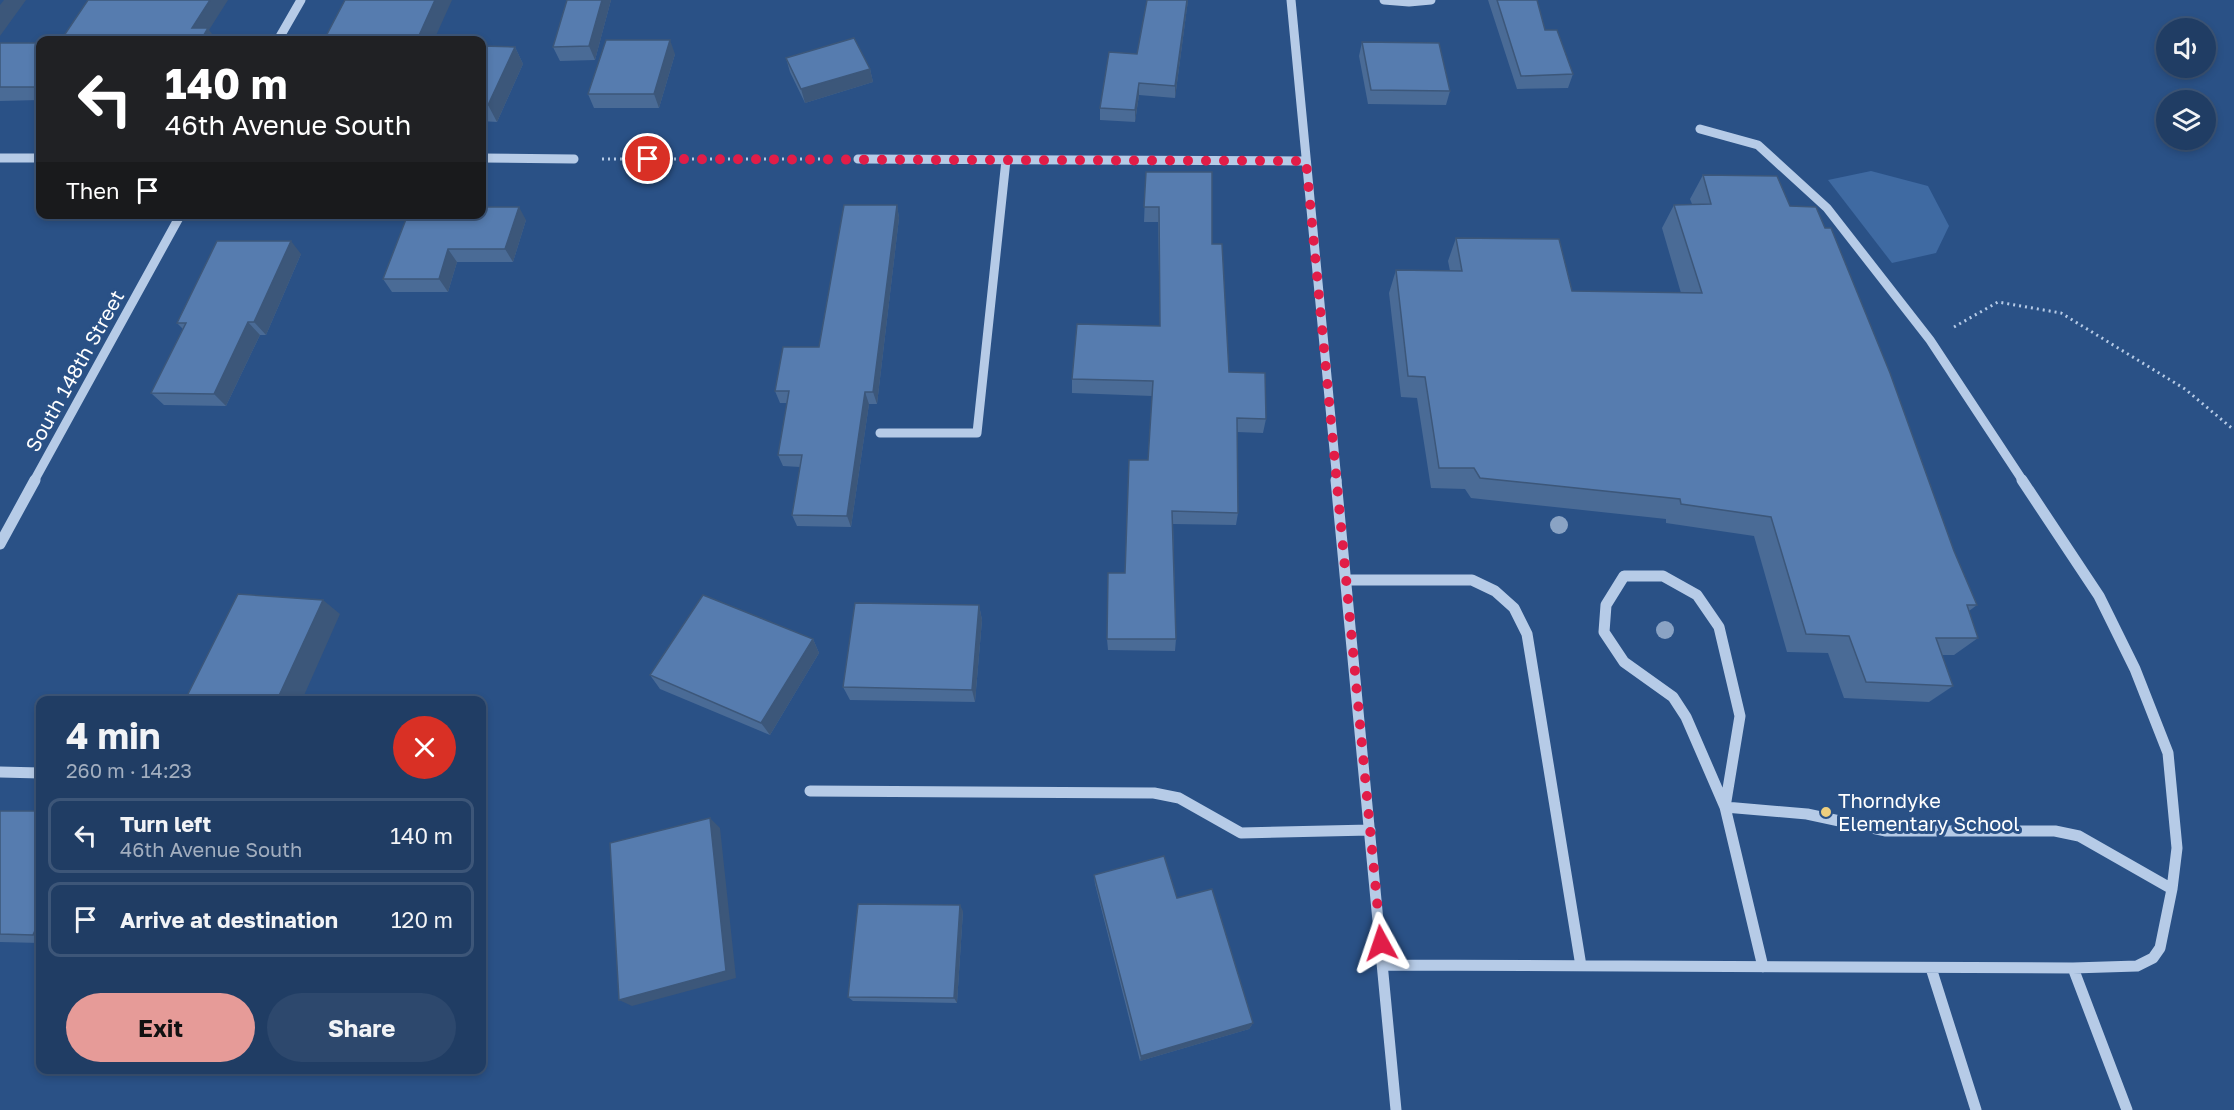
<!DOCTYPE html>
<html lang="en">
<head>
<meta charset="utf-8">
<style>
  body { margin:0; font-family:"Golos Text",sans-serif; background:#2d486d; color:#f1f3f6; height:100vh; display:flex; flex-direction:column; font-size:22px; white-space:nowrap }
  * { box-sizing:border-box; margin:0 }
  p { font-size:20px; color:#a2aebf }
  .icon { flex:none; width:33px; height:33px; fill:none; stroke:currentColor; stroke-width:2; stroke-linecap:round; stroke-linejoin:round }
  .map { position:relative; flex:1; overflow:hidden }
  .panel { position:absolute; left:36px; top:696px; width:450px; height:378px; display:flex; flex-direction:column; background:#203d64; border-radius:12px; box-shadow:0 3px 9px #0003,0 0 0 2px #3d5678 }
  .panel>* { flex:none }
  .banner { position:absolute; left:36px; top:36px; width:450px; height:183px; border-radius:12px; box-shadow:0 3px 9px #0003,0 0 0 2px #3d5678; background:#202124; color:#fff; overflow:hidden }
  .fabs { position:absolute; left:2156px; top:18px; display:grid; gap:12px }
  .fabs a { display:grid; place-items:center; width:60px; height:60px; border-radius:50%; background:#203d64; box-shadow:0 3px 9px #0003,0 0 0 2px #3d5678; font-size:30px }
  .pin { position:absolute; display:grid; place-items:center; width:51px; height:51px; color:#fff; margin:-26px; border:3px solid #fff; border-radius:50%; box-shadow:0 2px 6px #0007 }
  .me { position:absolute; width:66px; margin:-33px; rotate:355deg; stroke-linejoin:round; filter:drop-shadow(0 0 4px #0008) }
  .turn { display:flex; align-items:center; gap:21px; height:126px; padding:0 30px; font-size:27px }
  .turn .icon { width:78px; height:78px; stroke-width:2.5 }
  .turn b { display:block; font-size:42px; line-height:51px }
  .then { display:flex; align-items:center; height:57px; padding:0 30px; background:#0003; gap:12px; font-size:22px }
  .round { display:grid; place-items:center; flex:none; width:63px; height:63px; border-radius:32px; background:#2d486d }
  .overview { display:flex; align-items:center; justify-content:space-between; height:102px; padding:0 30px }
  h1 { font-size:36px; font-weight:700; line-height:45px }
  .button { display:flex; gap:12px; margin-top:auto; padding:12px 30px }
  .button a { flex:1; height:69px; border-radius:36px; background:#e69b98; color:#111; font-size:24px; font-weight:700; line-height:69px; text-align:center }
  .button a+a { background:#2d486d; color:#f1f3f6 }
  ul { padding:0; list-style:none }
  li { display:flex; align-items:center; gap:18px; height:75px; margin:0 12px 9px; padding:0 18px; border:3px solid #3d5678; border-radius:12px }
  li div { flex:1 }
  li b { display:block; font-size:22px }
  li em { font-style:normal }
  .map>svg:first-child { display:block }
  .green { fill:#3f6aa2 }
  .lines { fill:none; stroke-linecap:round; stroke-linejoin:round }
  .path { stroke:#b6cbe7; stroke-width:3; stroke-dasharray:2 4; stroke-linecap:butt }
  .minor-far1 { stroke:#b6cbe7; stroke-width:9 }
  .minor { stroke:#b6cbe7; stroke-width:11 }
  .tree { fill:#8aa3c4 }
  .wall { fill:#4a6b96 }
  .shaded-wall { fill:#3c577a }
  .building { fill:#567caf; stroke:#3c577a; stroke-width:1.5 }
  .route { stroke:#e11d48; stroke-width:10; stroke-dasharray:0 18 }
  .poi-dot { fill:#eecf7e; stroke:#2a5186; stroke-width:2 }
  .labels { text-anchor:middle; stroke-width:6; stroke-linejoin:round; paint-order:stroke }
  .street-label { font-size:20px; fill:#fff; stroke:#2a5186 }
  .poi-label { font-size:20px; fill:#fff; stroke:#2a5186; text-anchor:start }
</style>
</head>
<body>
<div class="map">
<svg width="2234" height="1110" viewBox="0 0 2234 1110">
  <rect width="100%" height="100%" fill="#2a5186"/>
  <path class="green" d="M1871,171L1928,186L1949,226L1936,253L1892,263L1828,180Z"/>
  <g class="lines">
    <path class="path" d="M602,159H831
      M1954,327L1998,302L2061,313L2185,389L2234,430"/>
    <path class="minor-far1" d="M1291,0L1337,481
      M1384,0L1409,2L1431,0
      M278,40L301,0
      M1700,129L1758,145L1827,208L1930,340L2023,481
      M0,158H40
      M482,158L574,159
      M858,159L1306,161
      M880,433H977L1006,160
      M34,481L181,214"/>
    <path class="minor" d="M1336,480L1396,1110
      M2022,480L2099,596L2135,669L2168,753L2177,848L2172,889L2160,948L2153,958L2137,966L2073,968
      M0,544L35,480
      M1624,576H1663L1697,595L1719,627L1740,716L1725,807L1686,717L1673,697L1624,662L1604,632L1606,605Z
      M1346,580H1472L1495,591L1514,608L1527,634L1581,966
      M0,772L40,773
      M810,791L1154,793L1179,798L1241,833L1370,830
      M1383,965L2073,968L2127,1110
      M1763,967L1725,807L1807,814L1886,831H2055L2079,836L2172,889
      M1931,968L1976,1110"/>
  </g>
  <g class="tree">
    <circle cx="1559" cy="525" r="9"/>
    <circle cx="1665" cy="630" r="9"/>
  </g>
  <path class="wall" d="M567,0H611L595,60L560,61L553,47Z
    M1188,0L1175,98L1139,95L1135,122L1100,120V108L1137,54Z
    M1488,0H1537L1545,30L1573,74L1568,88L1517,89Z
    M1362,42L1450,91L1446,105L1368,104L1359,56Z
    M0,43H40V100L0,101Z
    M482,46L515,47L523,64L497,122L482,121Z
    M675,54L659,108H594L588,94Z
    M786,58L870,69L873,82L805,103L790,72Z
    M1146,172L1212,244L1229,372L1266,419L1263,433L1237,432L1238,513L1236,525L1173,524L1176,639L1175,651L1108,650L1107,639L1125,573L1148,460L1152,396L1072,393V379L1160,326L1158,222H1144Z
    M1703,175L1790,206L1954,551L1977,605L1969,611L1978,638L1954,655H1942L1953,686L1929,702L1844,698L1828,653L1787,652L1754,536L1666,523V519L1471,498L1465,489L1431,488L1417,398L1401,397L1389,293L1396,270L1450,271L1448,261L1456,238L1572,291L1681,293L1662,228L1674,205L1692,204L1690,199Z
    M897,205L899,218L877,404H869L851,527L797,526L792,515L800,467L783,466L778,455L787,403H780L775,391L819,347Z
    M408,214L526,220L513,262H457L448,292H392L383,279Z
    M301,254L266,335H260L226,406L164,405L151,393L183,329L177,323Z
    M979,605L982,620L975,702L850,700L843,687Z
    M813,639L819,653L770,735L660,689L650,675Z
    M0,811H40V943L0,942Z
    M1094,875L1177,898L1253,1023L1249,1029L1140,1061L1095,884Z
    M963,911L957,1003L853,1001L848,997Z"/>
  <path class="shaded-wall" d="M4,0H26L0,36V5Z
    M210,0H228L209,30L217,40H201L192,28Z
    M435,0H452L434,40H417Z
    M602,0H611L595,60L589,46Z
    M1187,0H1188L1175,98V86Z
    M670,40L675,54L659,108L654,94Z
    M515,47L523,64L497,122L488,105Z
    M870,69L873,82L805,103L801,89Z
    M1139,83V95L1135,122V110Z
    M897,205L899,218L877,404L873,392Z
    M519,207L526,220L513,262L505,249Z
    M291,241L301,254L266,335L254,322Z
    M448,249L457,262L448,292L439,279Z
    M248,322L260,335L226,406L214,394Z
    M865,392L869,404L851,527L847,516Z
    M323,600L340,614L302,700H277Z
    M979,605L982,620L975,702L972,690Z
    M813,639L819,653L770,735L761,723Z
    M710,818L720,828L736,978L632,1006L619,1000Z
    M960,905L963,911L957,1003L954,998Z
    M40,919V937L33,935Z
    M1253,1023L1249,1029L1140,1061L1141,1056Z"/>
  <path class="building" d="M88,0H210L192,28H208L201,40H61Z
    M345,0H435L417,40H324Z
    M567,0H602L589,46L553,47Z
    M1147,0H1187L1175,86L1139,83L1135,110L1100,108L1109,52L1137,54Z
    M1497,0H1537L1545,30H1557L1573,74L1521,76Z
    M854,38L870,69L801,89L786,58Z
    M606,40H670L654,94H588Z
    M1362,42L1439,43L1450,91L1371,90Z
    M0,43H40V87H0Z
    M482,46L515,47L488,105H482Z
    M1146,172H1212V244H1222L1229,372L1265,373L1266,419L1237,418L1238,513L1172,511L1176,639H1107L1108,573H1125L1129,460H1148L1153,381L1072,379L1077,324L1160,326L1159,207H1144Z
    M1703,175L1777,176L1790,206L1816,207L1825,228H1831L1890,373L1954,551L1977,605H1967L1978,638H1936L1953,686L1866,682L1849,636L1806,634L1771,517L1681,504L1680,499L1480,478L1474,468H1439L1425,377L1408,376L1396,270L1462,271L1456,238L1559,239L1572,291L1702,293L1674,205L1711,204Z
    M844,205H897L873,392H865L847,516L792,515L802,455H778L789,391H775L783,347H819Z
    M482,207H519L505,249H448L439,279H383L408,214H482Z
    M217,241H291L254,322H248L214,394L151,393L186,323H177Z
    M238,594L323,600L277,700H185Z
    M703,595L813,639L761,723L650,675Z
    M855,603L979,605L972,690L843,687Z
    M0,811H40V919L33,935L0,934Z
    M710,818L726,971L619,1000L610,843Z
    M1164,856L1177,898L1212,889L1253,1023L1141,1056L1094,875Z
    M858,904L960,905L954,998L848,997Z"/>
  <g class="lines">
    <path class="route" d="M648,159L1306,161L1381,943"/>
  </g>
  <circle class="poi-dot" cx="1826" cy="812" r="6"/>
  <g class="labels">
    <g class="street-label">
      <text transform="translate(75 371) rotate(-61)" y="7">South 148th Street</text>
    </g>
    <g class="poi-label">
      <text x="1838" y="808">Thorndyke<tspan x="1838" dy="23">Elementary School</tspan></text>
    </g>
  </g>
</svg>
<div class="fabs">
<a><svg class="icon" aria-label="sound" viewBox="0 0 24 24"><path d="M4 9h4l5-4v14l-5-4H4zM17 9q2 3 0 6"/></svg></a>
<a><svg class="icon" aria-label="layers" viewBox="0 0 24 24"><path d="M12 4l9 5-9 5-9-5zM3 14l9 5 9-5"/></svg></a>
</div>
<div class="pin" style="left:648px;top:159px;background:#d93025"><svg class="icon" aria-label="arrive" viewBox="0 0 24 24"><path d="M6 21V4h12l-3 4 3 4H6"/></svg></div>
<svg class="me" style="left:1381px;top:943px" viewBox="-20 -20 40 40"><path d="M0-17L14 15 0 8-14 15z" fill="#e11d48" stroke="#fff" stroke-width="4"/></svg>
<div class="banner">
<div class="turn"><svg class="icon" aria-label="left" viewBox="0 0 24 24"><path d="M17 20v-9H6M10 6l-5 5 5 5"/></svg><div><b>140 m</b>46th Avenue South</div></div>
<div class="then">Then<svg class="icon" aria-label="arrive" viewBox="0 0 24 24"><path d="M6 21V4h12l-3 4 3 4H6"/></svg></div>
</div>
<section class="panel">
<div class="overview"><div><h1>4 min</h1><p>260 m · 14:23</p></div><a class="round" style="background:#d93025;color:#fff"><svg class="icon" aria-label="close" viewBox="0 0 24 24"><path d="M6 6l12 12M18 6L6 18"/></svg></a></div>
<ul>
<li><svg class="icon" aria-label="left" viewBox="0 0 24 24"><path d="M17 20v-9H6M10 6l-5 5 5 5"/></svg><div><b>Turn left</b><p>46th Avenue South</p></div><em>140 m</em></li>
<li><svg class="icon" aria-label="arrive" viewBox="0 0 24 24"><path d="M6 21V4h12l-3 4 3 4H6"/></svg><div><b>Arrive at destination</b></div><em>120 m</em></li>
</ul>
<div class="button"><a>Exit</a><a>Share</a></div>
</section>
</div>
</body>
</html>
